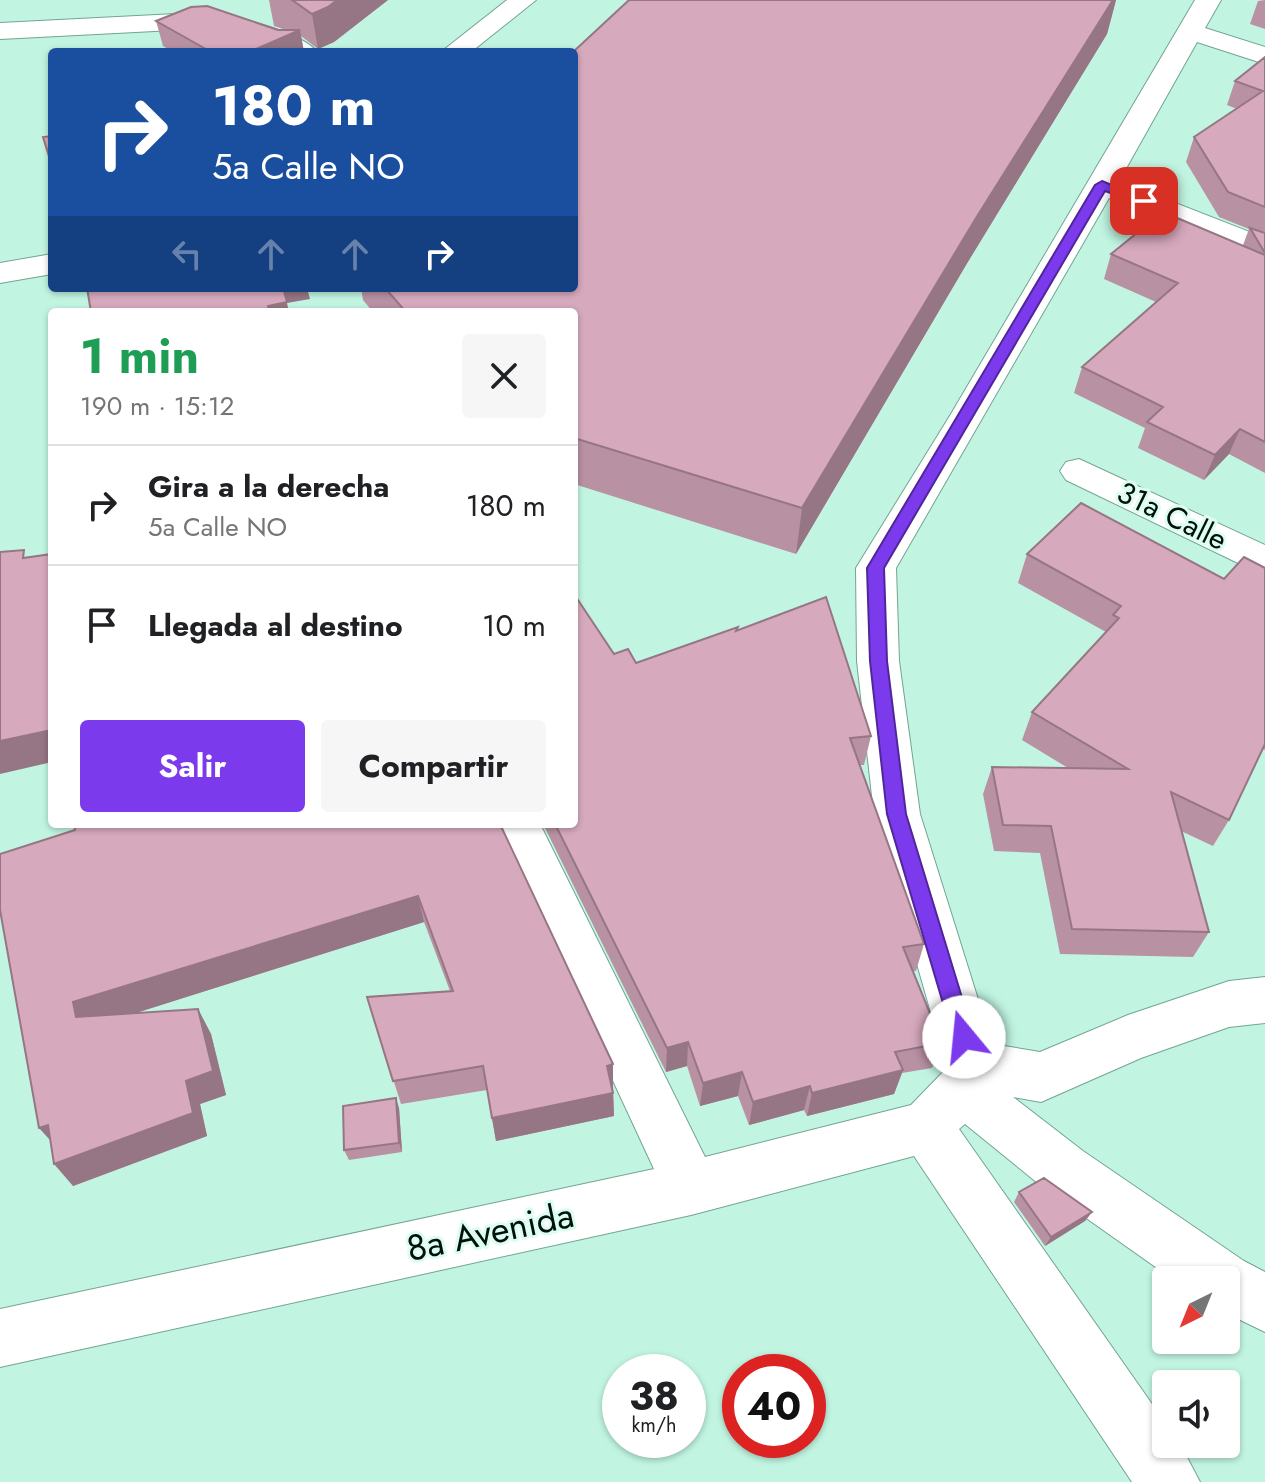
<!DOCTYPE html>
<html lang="es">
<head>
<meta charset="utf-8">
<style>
  body { margin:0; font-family:Jost,sans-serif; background:#f6f6f6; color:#202124; height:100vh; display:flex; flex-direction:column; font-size:30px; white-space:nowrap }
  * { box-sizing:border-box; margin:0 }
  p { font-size:26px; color:#757577 }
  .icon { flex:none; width:44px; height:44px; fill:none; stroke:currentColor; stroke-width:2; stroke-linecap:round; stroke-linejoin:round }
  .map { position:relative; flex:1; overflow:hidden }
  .sheet { position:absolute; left:48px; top:308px; width:530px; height:520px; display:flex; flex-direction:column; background:#fff; border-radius:8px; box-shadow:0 2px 6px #0004 }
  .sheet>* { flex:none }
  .guide { position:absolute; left:48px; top:48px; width:530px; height:244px; border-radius:8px; box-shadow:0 2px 6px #0004; background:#1a4fa0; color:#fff; overflow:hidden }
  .needle { width:52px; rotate:223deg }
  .controls { position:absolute; left:1152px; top:1266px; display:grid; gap:16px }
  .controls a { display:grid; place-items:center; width:88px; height:88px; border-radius:8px; background:#fff; box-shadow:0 2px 6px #0004; font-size:40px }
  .speed { position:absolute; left:602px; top:1354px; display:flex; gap:16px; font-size:40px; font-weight:700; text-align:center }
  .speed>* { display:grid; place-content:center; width:104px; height:104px; border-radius:50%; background:#fff; box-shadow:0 2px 6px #0004; line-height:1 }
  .speed small { font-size:20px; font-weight:400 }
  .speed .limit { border:12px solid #d22; background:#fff; color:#111 }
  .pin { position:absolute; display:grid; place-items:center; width:68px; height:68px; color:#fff; margin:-34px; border-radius:16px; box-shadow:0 4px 12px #0006 }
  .me { position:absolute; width:88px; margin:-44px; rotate:343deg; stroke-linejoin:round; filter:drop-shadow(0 0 6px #0008) }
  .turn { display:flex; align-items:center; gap:28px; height:168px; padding:0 32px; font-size:36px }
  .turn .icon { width:104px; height:104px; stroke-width:2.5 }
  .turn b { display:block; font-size:56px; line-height:68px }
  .lanes { display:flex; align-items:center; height:76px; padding:0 32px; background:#0003; justify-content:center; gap:40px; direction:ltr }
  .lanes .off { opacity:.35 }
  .round { display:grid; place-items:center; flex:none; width:84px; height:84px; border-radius:8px; background:#f6f6f6 }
  .overview { display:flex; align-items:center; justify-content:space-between; height:136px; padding:0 32px }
  h1 { font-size:48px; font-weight:700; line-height:60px; color:#1e9e55 }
  .primary-button { display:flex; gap:16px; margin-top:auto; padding:16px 32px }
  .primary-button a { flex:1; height:92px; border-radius:8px; background:#7c3aed; color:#fff; font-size:32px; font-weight:700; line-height:92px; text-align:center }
  .primary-button a+a { background:#f6f6f6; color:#202124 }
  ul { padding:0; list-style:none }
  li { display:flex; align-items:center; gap:24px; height:120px; padding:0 32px; border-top:2px solid #e0e0e0 }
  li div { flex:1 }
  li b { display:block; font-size:30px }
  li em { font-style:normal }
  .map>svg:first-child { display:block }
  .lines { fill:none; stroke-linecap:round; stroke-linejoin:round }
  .minor-casing { stroke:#73a493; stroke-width:2 }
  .minor { fill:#fff; fill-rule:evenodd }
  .wall { fill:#b891a3 }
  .shaded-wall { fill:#967684 }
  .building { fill:#d6a9bd; stroke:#967684; stroke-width:2 }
  .route { fill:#7c3aed; stroke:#51269a; stroke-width:2 }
  .labels { text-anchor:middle; stroke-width:6; stroke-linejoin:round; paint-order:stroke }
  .street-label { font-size:30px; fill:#01110c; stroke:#defdf1 }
  .near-street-label { font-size:36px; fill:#01110c; stroke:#defdf1 }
</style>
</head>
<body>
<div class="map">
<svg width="1265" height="1482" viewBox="0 0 1265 1482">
  <rect width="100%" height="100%" fill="#c1f5e2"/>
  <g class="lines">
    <g class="minor-casing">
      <path id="minor" d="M507,0H536L471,52H441Z
        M1195,0H1221L1205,28L1265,47V64L1197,42L1119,181L1265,238V259L1109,198L896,568L899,661L920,814L992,1044L1040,1052L1128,1015L1229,981L1265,977V1023L1229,1027L1141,1058L1041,1102L1013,1097L1083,1151L1244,1261L1265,1272V1332L1226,1313V1280H1174L1045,1189L965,1124L959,1129L1166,1424V1444H1180L1200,1482H1132L914,1156L691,1215L0,1367V1309L654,1169L494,824H540L705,1157L911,1105L943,1072L946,1065L874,814L857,661L856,568L951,414Z
        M215,12C239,18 304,33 317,52H284L213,28L0,39V23Z
        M52,254V274L0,283V263Z
        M1079,459L1265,545V576L1066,480L1060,471L1066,462Z"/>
    </g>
    <use href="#minor" class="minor"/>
  </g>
  <path class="wall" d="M269,0H388L334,42L318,49L301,36L304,52H173L163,46L156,21L286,30L274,26Z
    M629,0H1116L1107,34L966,265L796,554L574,484V312H373L363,300L361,288H574Z
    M1265,0V29L1250,24L1258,1Z
    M1265,57V473L1229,454L1204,480L1138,448L1145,428L1074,393L1082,367L1156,302L1104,279L1111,254L1243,245L1249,229L1219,217L1186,162L1194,137L1237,109L1227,105L1235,81Z
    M1027,554L1224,579L1265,568V750L1263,749L1229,820L1213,846L1181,831L1209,932L1193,957L1060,954L1040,853L994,851L983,794L992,767L1068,768L1022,740L1032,712L1106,632L1018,583Z
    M738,627V630L871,736L864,765H859L924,944L916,971H913L942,1043L932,1068L902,1073L894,1094L807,1116L804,1110L749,1125L738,1096L700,1106L687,1066L666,1072L543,824H574L614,654L636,663Z
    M500,824L613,1088L614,1116L496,1141L487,1090L401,1104L367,997L450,991L424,922L136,1013L198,1009L211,1034L226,1095L200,1104L207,1136L73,1186L75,830Z
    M399,1108L402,1152L349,1160L344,1150Z
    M1019,1192L1092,1212L1085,1221L1045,1246L1014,1202Z"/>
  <path class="shaded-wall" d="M337,0H388L334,42L318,49L312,14Z
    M1113,0H1116L1107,34L966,265L796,554L802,508L976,218Z
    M300,30L304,52H249Z
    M283,288H307L310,299L287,303L289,312H269L268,306Z
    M1240,429L1229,454L1204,480L1215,455Z
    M47,731L52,740V762L0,774V741Z
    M418,896L424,922L91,1027L76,1017L73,1002Z
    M198,1009L211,1034L226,1095L200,1104L207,1136L73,1186L54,1164L186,1081Z
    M688,1042L687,1066L666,1072L667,1048Z
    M613,1064V1088L608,1090L607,1066Z
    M903,1070L894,1094L807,1116L812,1093Z
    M742,1072L738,1096L700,1106L703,1083Z
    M810,1086L804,1110L749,1125L753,1102Z
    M613,1093L614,1116L496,1141L492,1118Z
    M396,1098L399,1108L402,1152L399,1143Z
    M48,1125L59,1150L39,1128Z
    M1092,1212L1085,1221L1045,1246L1051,1237Z"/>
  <path class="building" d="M292,0H337L328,7L312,14Z
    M629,0H1113L976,218L802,508L574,438V312H406L385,288H574V52H573Z
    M207,6L278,30H300L249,52H198L204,48L156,21L191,7Z
    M1265,57V207L1228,192L1194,137L1263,91L1235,81Z
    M52,136V166L43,137Z
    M1163,212L1265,255V442L1240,429L1215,455L1147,422L1163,407L1082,367L1178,283L1111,254Z
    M1250,228L1265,233V253Z
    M87,288H283L287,302L268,306L269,312H91Z
    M1081,503L1224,579L1244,557L1265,568V744L1229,820L1171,792L1209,932L1072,929L1051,826L1003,825L992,767L1128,769L1032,712L1119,618L1113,615L1121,606L1027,554Z
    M24,550L23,558L52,554V746L49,747L47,731L0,741V552Z
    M574,594L614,654L628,649L636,663L738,627L736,631L826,597L871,736L850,738L924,944L903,947L942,1043L895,1052L903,1070L812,1093L810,1086L753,1102L742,1072L703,1083L688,1042L667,1048L555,824H574Z
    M74,824H500L613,1064L607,1066L613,1093L492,1118L483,1066L393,1081L367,997L453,991L418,896L73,1002L76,1017L198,1009L213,1071L186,1081L193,1113L54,1164L48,1125L39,1128L0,910V854L75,830Z
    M396,1098L399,1143L344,1150L343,1106Z
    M1044,1178L1092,1212L1051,1237L1019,1192Z"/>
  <path class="route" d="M1102,181L1150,201L1144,205L1105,191L884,568L887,661L906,814L974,1037L971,1044L964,1047L956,1044L953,1037L887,814L870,661L867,568L1095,185Z"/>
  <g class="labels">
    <g class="street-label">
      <text transform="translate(1172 516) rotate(26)" y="10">31a Calle</text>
    </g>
    <g class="near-street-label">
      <text transform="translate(490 1231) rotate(-12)" y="13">8a Avenida</text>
    </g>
  </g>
</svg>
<div class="controls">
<a><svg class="needle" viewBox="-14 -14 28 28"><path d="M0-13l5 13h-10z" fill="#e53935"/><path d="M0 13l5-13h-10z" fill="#757577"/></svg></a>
<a><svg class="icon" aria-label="sound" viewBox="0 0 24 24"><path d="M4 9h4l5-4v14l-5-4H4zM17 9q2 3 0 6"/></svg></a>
</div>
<div class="speed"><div>38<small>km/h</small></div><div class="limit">40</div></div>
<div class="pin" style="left:1144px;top:201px;background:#d93025"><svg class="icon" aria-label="arrive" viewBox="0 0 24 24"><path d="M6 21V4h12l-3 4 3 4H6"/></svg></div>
<svg class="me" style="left:964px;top:1037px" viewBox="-20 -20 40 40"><circle r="19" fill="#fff"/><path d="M0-13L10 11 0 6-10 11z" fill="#7c3aed"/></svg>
<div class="guide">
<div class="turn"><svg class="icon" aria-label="right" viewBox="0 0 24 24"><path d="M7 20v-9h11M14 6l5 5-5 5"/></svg><div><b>180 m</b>5a Calle NO</div></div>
<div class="lanes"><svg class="icon off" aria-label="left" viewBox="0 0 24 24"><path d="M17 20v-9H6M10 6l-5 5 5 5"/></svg><svg class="icon off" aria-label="ahead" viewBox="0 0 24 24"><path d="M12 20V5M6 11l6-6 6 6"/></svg><svg class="icon off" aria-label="ahead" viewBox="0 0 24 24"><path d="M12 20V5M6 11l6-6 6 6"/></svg><svg class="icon" aria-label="right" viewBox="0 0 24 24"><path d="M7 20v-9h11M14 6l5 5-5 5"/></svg></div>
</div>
<section class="sheet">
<div class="overview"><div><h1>1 min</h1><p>190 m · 15:12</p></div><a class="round"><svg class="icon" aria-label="close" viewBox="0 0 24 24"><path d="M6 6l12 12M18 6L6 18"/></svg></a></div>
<ul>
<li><svg class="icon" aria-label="right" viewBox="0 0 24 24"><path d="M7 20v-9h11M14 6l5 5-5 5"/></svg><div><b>Gira a la derecha</b><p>5a Calle NO</p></div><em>180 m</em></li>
<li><svg class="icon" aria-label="arrive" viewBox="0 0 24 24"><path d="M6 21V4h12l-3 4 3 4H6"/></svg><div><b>Llegada al destino</b></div><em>10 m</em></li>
</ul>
<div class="primary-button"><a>Salir</a><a>Compartir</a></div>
</section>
</div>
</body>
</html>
